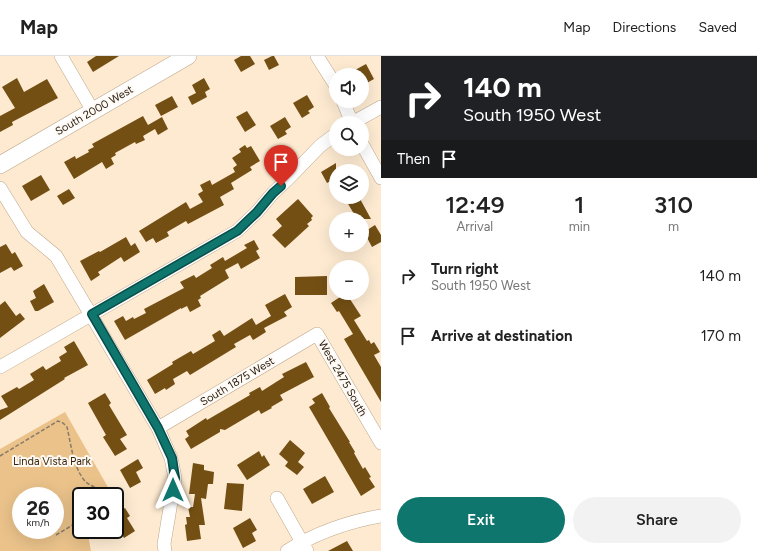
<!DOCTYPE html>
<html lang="en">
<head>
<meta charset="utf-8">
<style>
  body { margin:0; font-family:Figtree,sans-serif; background:#f2f2f2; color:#222; height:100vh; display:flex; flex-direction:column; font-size:15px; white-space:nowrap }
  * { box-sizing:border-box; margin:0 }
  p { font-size:13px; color:#767676 }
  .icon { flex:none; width:22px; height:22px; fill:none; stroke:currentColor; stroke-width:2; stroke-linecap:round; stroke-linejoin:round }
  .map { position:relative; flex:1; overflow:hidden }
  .details { display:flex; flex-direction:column; background:#fff; width:376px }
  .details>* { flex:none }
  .guide { background:#202124; color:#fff; overflow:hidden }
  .buttons { position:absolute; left:329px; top:12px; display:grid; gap:8px }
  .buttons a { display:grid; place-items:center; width:40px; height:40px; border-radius:50%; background:#fff; box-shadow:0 4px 16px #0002; font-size:20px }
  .speed { position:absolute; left:12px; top:431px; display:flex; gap:8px; font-size:20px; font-weight:700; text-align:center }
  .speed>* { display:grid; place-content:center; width:52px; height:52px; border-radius:50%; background:#fff; box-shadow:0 4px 16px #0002; line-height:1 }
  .speed small { font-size:10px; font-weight:400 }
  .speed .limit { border:2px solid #111; border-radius:6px; background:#fff; color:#111 }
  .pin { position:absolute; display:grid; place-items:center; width:34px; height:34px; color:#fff; margin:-41px -17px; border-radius:50% 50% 50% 0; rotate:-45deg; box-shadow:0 0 4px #0007 }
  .pin .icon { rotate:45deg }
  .me { position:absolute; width:44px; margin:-22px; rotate:0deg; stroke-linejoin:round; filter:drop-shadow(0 0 3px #0008) }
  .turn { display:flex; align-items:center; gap:14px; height:84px; padding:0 16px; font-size:18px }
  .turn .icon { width:52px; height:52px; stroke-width:2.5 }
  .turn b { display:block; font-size:28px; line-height:34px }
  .then { display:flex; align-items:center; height:38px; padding:0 16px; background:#0003; gap:8px; font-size:15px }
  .eta { display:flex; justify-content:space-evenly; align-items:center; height:68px; text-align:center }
  .eta b { font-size:24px; font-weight:600; line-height:28px }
  .action { display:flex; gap:8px; margin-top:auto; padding:8px 16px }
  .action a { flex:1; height:46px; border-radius:24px; background:#0f766e; color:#fff; font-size:16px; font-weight:600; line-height:46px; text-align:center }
  .action a+a { background:#f2f2f2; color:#222 }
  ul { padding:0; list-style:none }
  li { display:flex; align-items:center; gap:12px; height:60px; padding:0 16px }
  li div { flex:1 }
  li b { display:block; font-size:15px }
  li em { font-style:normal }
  header { display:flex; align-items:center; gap:24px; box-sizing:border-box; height:56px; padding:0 20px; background:#fff; border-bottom:1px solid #e0e0e0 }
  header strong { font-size:19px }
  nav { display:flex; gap:22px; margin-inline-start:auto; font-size:14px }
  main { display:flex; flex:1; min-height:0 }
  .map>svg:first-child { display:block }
  .green { fill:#eac28a; fill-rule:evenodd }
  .building { fill:#734f14 }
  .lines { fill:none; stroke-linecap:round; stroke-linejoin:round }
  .minor-casing { stroke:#bda78a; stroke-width:14 }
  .major-casing { stroke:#bda78a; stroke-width:18 }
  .path { stroke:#887b69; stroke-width:1.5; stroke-dasharray:4 2; stroke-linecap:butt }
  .minor { stroke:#fff; stroke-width:13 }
  .major { stroke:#fff; stroke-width:17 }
  .route-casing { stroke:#0a4d48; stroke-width:10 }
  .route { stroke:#0f766e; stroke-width:7 }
  .labels { text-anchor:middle; stroke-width:4; stroke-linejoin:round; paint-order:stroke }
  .street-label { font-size:11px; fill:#241c11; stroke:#fef9f3 }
  .park-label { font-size:11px; fill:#37260c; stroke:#fef9f3 }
</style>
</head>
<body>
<header>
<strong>Map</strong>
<nav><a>Map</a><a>Directions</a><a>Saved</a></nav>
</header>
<main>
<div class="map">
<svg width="381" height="495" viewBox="0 0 381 495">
  <rect width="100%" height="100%" fill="#fdead1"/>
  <path class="green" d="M65,356L113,440H81V474H87L91,495H0V393ZM21,440H55V474H21Z"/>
  <path class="building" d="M96,0H119L93,16L87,6Z
    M241,0H250L255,8L241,16L234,4Z
    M272,0H274L279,9L269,14L264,4Z
    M366,8L374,23L365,28L362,23V19H346Z
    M17,22L24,36L47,23L58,42L12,66L13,69L0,76V60L15,52L2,31Z
    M204,22L210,33L205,36L207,41L192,49L188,41L196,37L192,29Z
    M307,39L314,51L308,55L310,57L302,62L293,47Z
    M172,40L178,51L161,60L155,49Z
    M247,55L256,69L245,76L236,61Z
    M143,60L148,69L162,61L168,73L158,79L155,73L143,80L145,84L136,88L135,86L115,97L116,99L111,102L114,108L106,113L102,106L74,123L64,106L75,100L76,103L89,96L88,94L94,91L92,88Z
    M285,61L291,71L285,75L287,78L278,83L270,70Z
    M245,89L247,92L251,90L260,105L250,111L252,114L231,127L234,133L220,141L224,149L188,168L186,165L167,176L169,180L156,187L153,182L146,186L139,175L186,146L190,153L203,146L198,138L203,135L200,129L210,124L212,129L235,116L233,112L237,109L232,102L241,96L239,93Z
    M336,107V122L327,127L321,116Z
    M41,119L50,134L31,145L22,130Z
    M69,133L75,142L63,149L57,140Z
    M344,141H359L371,163H357Z
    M298,143L313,160L311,162L312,164L307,168L309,170L285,192L272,179L282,170L276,163Z
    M375,169L381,179V186L372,191L364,176Z
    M126,181L131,190L135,187L140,196L124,206L121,201L98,216L100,219L91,225L80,205L99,195L100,196Z
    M254,184L259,193L256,195L260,202L241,213L238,207L225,214L229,222L200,240L201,242L198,244L201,250L190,256L187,250L181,253V252L125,284L114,265L123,260L126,265L133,261L134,263L146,257L144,253L184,232L180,226L194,219L196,222L212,212L210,209L223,201L225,205L247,192L244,189Z
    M6,188L12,198L15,196L23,210L14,215L11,211L0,217V191Z
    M327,220V239H295V221Z
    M44,228L54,246L38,255H35L30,245L36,242L33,235Z
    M346,237L361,260L354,264L367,285L369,284L371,288L374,286L380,296L374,299L381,311V346L344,283L353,278L339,255L337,256L331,247Z
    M285,238L292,251L284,256L287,260L264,272L266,276L253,284L250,279L234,288L236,291L190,319L187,315L173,323L175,328L166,334L165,332L155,338L147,324L173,308L172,306L191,295L193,298L215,285L212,279L220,274L224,280L252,262L256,269L271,260L265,249Z
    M5,245L16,260L20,257L25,263L0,282V249Z
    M74,285L88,309L64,322L65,323L0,364V354L8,351L1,340L17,331L19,333L34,324L30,318L43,310L46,314L61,305L59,301L67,296L64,291Z
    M306,306L314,321L280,339L283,344L271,351L272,352L261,358L259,354L225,374L220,373V376L191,393L185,383L189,380L186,375L206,362L207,364L250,339L249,337L260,331L262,335L284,321L282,318Z
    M105,337L111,347L109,349L127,379L120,383L127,393L115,400L103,381L106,379L88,347Z
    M322,337L330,351L329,352L350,386H349L355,396L354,397L363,413L365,411L371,421L369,422L375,431L361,440L309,351L315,347L312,343Z
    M290,384L305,397L298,406L304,411L297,419L285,410L288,406L279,398Z
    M259,395L262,401L264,399L270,409L247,424L237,409Z
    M138,403L143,412L136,416L141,426L130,432L120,414Z
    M193,407L204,409V414L214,416L213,428H208L206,443L201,442L205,469H199L201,483L187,485L185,469L187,468L186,461H190L188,451H193L195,438H189Z
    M325,420L334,436L312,448L303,433Z
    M227,427L244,428L242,455L224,453Z
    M125,452L130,460L127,462L135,475L124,482L115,468V458Z
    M250,462L257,474L252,477L256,485L243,492L233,472Z
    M347,485L353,495H328Z"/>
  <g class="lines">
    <g class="minor-casing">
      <path id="minor" d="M61,0L93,55
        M317,0L336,30
        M343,45L352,67
        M352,67L381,51
        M362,88L381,122
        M0,132L27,176L56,200L158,372L171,402L175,422L164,488L165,495
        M0,311L237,175L257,156L273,137L289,122L320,90L336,78
        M158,372L317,278L381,387
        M277,442L307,495
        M287,495C316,477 347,466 381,460"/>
    </g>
    <g class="major-casing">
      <path id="major" d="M0,109L188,0"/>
    </g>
    <path class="path" d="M0,400L58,365L63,367L67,371C71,388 73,410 84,424C88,429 92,429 97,433C99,434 101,438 102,440
      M56,479L81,464"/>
    <use href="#minor" class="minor"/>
    <use href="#major" class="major"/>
  </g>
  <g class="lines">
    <g class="route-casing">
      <path id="route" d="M173,434L175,422L172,402L158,372L92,258L237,175L257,156L273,137L281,130"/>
    </g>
    <use href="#route" class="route"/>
  </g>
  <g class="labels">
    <g class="street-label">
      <text transform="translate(94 54) rotate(-30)" y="4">South 2000 West</text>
      <text transform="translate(343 322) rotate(60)" y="4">West 2475 South</text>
      <text transform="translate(237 325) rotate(-31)" y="4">South 1875 West</text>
    </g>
    <g class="park-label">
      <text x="52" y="409">Linda Vista Park</text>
    </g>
  </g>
</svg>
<div class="buttons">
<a><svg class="icon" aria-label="sound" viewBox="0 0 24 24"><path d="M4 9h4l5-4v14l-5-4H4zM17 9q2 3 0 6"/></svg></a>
<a><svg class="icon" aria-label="search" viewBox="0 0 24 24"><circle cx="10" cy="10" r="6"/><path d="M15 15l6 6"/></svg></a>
<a><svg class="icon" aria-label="layers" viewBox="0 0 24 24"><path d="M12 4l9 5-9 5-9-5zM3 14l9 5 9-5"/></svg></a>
<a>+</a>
<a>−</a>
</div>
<div class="speed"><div>26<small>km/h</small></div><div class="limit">30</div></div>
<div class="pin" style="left:281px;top:130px;background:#d93025"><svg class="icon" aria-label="arrive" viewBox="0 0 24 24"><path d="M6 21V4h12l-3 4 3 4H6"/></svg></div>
<svg class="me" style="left:173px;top:434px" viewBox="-20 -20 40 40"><path d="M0-17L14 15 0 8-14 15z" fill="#0f766e" stroke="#fff" stroke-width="4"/></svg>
</div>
<section class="details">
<div class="guide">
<div class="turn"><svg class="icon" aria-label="right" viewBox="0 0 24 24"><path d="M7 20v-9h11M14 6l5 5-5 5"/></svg><div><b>140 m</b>South 1950 West</div></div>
<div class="then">Then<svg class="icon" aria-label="arrive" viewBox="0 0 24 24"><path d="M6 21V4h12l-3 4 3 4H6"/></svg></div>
</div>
<div class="eta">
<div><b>12:49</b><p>Arrival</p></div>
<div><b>1</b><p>min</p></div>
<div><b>310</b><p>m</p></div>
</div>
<ul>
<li><svg class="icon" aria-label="right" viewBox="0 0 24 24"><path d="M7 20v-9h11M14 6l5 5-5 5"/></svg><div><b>Turn right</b><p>South 1950 West</p></div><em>140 m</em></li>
<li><svg class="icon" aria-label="arrive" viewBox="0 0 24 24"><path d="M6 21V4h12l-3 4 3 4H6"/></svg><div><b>Arrive at destination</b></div><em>170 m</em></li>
</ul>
<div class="action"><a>Exit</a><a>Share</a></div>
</section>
</main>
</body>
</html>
